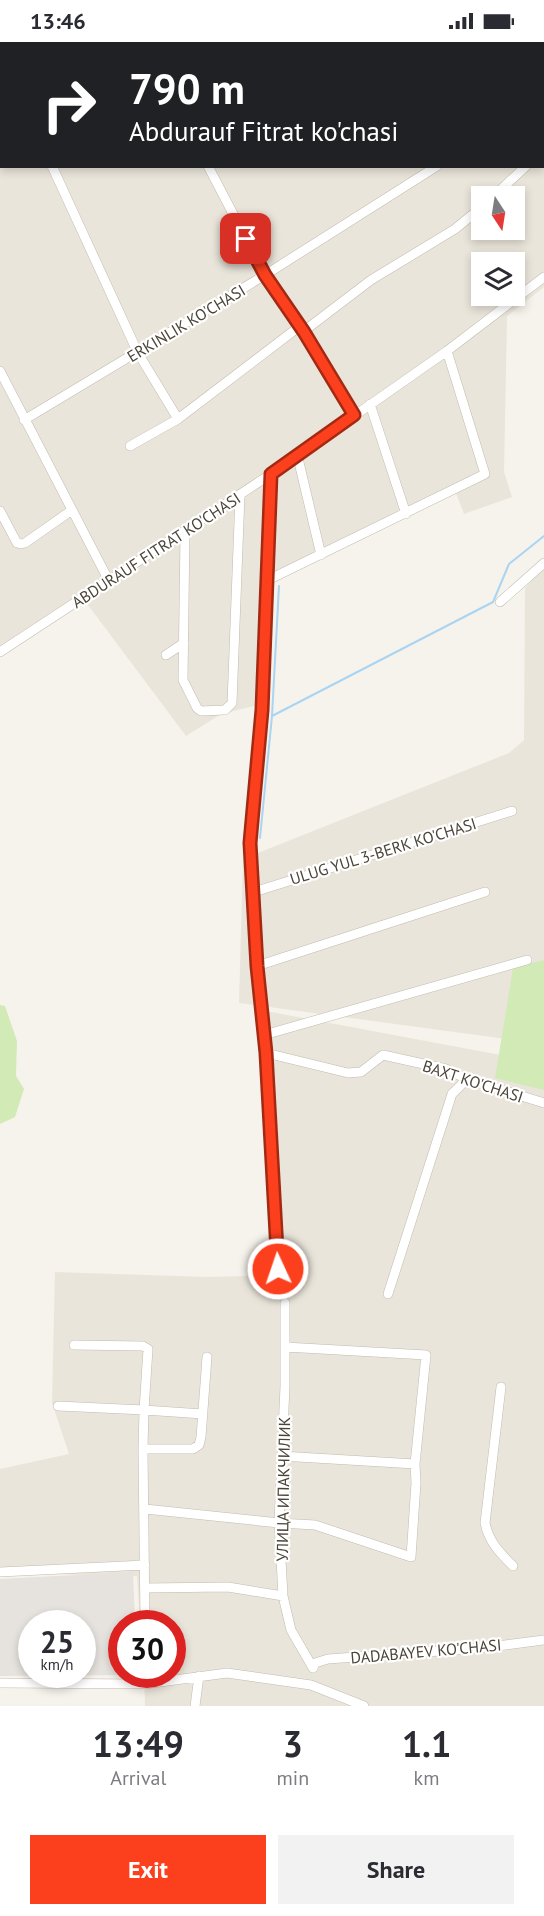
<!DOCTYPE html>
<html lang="en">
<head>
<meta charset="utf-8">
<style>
  body { margin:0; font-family:"PT Sans",sans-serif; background:#f2f2f3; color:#2b2b33; height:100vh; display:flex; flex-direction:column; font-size:22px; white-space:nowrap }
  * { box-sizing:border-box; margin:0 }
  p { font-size:20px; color:#7c7c81 }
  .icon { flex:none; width:33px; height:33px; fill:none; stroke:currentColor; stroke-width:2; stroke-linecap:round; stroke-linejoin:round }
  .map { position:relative; height:1664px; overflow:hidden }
  .sheet { display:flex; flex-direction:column; background:#fff; flex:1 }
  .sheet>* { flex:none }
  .banner { position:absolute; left:0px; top:0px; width:544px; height:126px; box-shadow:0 3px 9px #0003; background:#202124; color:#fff; overflow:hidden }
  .needle { width:39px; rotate:168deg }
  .tools { position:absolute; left:471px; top:144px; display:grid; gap:12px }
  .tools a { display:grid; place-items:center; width:54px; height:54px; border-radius:0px; background:#fff; box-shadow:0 3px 9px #0003; font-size:30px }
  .speed { position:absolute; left:18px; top:1568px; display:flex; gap:12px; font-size:30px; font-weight:700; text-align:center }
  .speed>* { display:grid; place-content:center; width:78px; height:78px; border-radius:50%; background:#fff; box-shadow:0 3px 9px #0003; line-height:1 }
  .speed small { font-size:15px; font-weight:400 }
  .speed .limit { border:9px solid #d22; background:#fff; color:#111 }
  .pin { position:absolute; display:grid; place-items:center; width:51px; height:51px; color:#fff; margin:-26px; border-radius:12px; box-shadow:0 3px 9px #0006 }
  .me { position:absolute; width:66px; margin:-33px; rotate:357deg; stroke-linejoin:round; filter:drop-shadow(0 0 4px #0008) }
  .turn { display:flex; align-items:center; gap:21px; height:126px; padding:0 30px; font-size:27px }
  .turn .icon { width:78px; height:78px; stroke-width:2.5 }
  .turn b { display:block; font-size:42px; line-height:51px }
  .eta { display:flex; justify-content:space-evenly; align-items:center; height:102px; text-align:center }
  .eta b { font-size:36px; font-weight:600; line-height:42px }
  .button { display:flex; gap:12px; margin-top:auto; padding:12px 30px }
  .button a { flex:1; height:69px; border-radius:0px; background:#fc3f1d; color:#fff; font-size:24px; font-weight:600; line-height:69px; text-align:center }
  .button a+a { background:#f2f2f3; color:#2b2b33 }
  .status { display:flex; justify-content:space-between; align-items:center; height:42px; padding:0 30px; background:#fff; direction:ltr }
  .status svg { height:16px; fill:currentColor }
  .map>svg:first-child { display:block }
  .residential { fill:#eae5da; fill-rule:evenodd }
  .industrial { fill:#e6e2dd; fill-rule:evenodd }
  .green { fill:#d2eab5 }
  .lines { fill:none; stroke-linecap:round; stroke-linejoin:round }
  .stream { stroke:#a9d4f2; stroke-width:2 }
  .minor-casing { stroke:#c2bbae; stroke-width:10 }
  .minor { stroke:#fff; stroke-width:9 }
  .route-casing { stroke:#a42913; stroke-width:15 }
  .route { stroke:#fc3f1d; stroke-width:10 }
  .labels { text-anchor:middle; stroke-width:4.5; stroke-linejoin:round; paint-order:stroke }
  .street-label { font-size:16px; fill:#4b4439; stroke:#fff }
</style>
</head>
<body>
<div class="status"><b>13:46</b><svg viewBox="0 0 49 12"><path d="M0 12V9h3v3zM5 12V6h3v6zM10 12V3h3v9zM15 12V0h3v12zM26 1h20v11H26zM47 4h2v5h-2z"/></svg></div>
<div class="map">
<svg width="544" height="1664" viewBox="0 0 544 1664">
  <rect width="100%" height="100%" fill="#f6f3ec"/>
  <path class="residential" d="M0,0H544V245L507,274L504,430L512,455L464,472L456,451L262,544L258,663L221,672L186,694L85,559L0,608ZM2,2H543V124H2ZM482,154H514V188H482ZM482,220H514V254H482Z
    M544,525V1002L239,961L243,817L509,711L524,698L525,546Z
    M255,967L544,1021V1664H145L144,1632H172V1581H140L137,1534L0,1531V1427L69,1412L52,1361L55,1230L208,1235L284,1233Z"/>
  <path class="industrial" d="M133,1530L135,1581H122V1632L137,1633L0,1634V1537ZM32,1581H82V1632H32Z"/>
  <path class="green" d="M544,918V1048L495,1036L513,926Z
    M0,963L5,964L17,999L16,1034L24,1047L15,1075L0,1082Z"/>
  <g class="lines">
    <path class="stream" d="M272,674L493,560L509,522L544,494
      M260,796L272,674L279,544"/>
    <g class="minor-casing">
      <path id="minor" d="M156,0V2
        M473,0V2
        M429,2L439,0
        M0,4L2,7
        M0,75H2
        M0,88L2,87
        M543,109L544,108
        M52,124L138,311L178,377
        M208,124L265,233L304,289L354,373
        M494,154L526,124
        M304,289L371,238L455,187L482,165
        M0,329L109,539
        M370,362L406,472
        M24,378L265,233L437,124
        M130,404L178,377L300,284
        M297,412L321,513
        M271,432L263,668L250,801L257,924L266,1011L278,1227
        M0,469L17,501L21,502L25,501L72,468
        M185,489L183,638L197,666L201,669L225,668L232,661L240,453
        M268,538L485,432L447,309
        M500,560L544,521
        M0,610L271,432L447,309L544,235
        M166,613L184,601
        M254,850L512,769
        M257,924L485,850
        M264,993L527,918
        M266,1011L348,1031L361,1030L383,1013L446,1027L467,1037L544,1061
        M388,1252L452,1052L467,1037
        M285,1261V1344L279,1481L283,1554L291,1588L313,1626
        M74,1303L143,1304L148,1307L144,1368L203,1372
        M501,1345L485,1481C489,1500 499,1510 513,1524
        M58,1364L144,1368L143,1407
        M281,1414L415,1422
        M145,1467L279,1481L315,1483L411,1515L416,1441L415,1422L426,1313L285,1305
        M0,1530L145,1523
        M145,1546L228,1545L283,1554
        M145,1581L143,1407H193L199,1403L201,1395L207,1315
        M313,1626L315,1621L328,1617L482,1606L544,1598
        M0,1641L145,1642L227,1631L311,1643L364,1664
        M195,1664L199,1634"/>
    </g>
    <use href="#minor" class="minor"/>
  </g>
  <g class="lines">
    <g class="route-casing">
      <path id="route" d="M246,197L265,233L304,290L354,373L271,432L262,668L250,801L257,924L266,1011L278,1227"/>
    </g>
    <use href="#route" class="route"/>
  </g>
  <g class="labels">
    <g class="street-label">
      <text transform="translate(186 281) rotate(-31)" y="6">ERKINLIK KO'CHASI</text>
      <text transform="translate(156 508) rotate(-33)" y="6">ABDURAUF FITRAT KO'CHASI</text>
      <text transform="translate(383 809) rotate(-17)" y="6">ULUG YUL 3-BERK KO'CHASI</text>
      <text transform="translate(473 1039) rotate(18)" y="6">BAXT KO'CHASI</text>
      <text transform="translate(283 1447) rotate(-89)" y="6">УЛИЦА ИПАКЧИЛИК</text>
      <text transform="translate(426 1609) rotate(-5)" y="6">DADABAYEV KO'CHASI</text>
    </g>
  </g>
</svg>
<div class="tools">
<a><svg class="needle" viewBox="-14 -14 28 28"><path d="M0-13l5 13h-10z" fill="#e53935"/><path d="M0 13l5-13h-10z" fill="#7c7c81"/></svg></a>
<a><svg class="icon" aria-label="layers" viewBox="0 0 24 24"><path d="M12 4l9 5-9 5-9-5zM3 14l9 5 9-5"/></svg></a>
</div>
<div class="speed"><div>25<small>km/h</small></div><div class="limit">30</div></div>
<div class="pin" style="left:246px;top:197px;background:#d93025"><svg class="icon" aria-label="arrive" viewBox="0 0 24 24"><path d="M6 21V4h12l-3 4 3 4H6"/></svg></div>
<svg class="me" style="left:278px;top:1227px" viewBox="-20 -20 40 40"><circle r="17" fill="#fc3f1d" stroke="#fff" stroke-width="3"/><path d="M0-11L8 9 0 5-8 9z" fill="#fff"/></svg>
<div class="banner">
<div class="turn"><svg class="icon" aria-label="right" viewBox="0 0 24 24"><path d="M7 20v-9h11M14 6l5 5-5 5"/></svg><div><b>790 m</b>Abdurauf Fitrat ko'chasi</div></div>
</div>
</div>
<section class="sheet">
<div class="eta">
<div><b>13:49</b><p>Arrival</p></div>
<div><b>3</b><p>min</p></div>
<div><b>1.1</b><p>km</p></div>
</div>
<div class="button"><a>Exit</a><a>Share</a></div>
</section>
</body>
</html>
